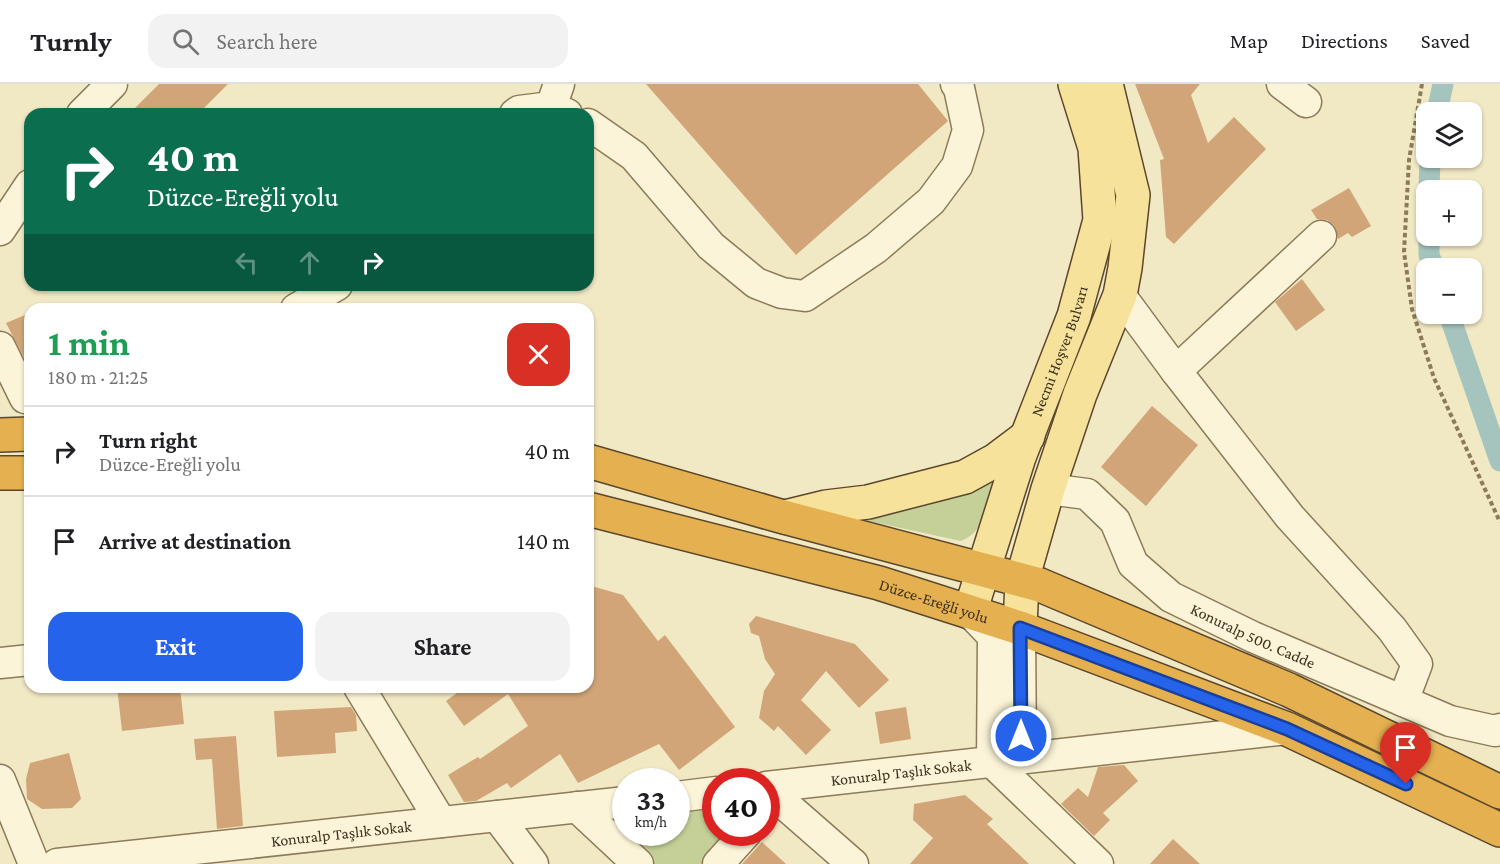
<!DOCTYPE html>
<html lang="en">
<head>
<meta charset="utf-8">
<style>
  body { margin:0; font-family:"Crimson Pro",serif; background:#f2f2f2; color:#202124; height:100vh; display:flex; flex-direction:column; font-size:22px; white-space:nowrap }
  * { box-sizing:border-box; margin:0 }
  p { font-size:20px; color:#757577 }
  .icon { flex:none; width:33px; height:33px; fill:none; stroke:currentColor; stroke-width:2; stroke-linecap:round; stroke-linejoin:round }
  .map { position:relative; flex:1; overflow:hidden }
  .details { position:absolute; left:24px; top:219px; width:570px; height:390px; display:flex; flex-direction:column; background:#fff; border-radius:18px; box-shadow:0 2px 4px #0004 }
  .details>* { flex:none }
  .guide { position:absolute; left:24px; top:24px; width:570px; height:183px; border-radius:18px; box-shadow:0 2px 4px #0004; background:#0b6e4f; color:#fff; overflow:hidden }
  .controls { position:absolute; left:1416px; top:18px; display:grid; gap:12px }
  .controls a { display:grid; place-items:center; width:66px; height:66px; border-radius:12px; background:#fff; box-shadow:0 2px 4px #0004; font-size:30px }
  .speed { position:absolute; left:612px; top:684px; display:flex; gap:12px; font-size:30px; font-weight:700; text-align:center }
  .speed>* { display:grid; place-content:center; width:78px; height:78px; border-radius:50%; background:#fff; box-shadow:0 2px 4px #0004; line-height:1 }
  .speed small { font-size:15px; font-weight:400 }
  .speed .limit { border:9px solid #d22; background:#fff; color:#111 }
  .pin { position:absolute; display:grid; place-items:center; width:51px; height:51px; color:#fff; margin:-62px -26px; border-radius:50% 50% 50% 0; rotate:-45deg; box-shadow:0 0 6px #0007 }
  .pin .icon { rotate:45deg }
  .me { position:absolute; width:66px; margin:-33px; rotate:0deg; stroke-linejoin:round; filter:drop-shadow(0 0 4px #0008) }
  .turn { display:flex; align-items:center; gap:21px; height:126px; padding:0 24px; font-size:27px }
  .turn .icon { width:78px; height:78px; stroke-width:2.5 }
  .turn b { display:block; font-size:42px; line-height:51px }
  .lanes { display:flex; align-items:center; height:57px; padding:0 24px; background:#0003; justify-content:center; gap:30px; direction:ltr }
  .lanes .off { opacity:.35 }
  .round { display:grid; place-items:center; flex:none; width:63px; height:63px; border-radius:18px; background:#f2f2f2 }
  .summary { display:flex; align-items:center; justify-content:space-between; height:102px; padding:0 24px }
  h1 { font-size:36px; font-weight:700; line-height:45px; color:#1e9e55 }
  .action { display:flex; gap:12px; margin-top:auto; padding:12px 24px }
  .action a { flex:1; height:69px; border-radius:18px; background:#2563eb; color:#fff; font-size:24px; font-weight:700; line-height:69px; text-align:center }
  .action a+a { background:#f2f2f2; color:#202124 }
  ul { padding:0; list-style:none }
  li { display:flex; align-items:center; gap:18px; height:90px; padding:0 24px; border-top:2px solid #e0e0e0 }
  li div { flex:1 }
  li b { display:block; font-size:22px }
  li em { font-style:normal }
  header { display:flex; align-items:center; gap:36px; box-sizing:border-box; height:84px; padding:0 30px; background:#fff; border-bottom:2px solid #e0e0e0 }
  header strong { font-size:28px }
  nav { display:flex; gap:33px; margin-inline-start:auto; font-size:21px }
  .search { width:420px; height:54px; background:#f2f2f2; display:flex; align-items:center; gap:15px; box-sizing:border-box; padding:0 21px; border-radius:18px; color:#757577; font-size:22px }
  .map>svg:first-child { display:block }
  .green { fill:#c4d097 }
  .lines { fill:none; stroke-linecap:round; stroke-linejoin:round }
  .canal { stroke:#a6c4be; stroke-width:21 }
  .building { fill:#d1a578 }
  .minor-casing { stroke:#8d7a59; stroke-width:33 }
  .major-casing { stroke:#5b472d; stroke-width:36 }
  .highway-casing { stroke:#5b472d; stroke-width:36 }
  .path { stroke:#8d7a59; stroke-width:4; stroke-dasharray:4.5 3; stroke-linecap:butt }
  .minor { stroke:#fbf4d8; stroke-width:30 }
  .major { stroke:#f6e29a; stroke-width:33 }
  .highway { stroke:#e5b150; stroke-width:33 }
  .route-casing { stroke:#184099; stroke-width:15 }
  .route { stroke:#2563eb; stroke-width:10 }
  .labels { text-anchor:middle; stroke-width:4.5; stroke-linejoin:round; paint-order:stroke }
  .street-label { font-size:16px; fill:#3c2f1e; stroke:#f8f1d5 }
</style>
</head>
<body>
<header>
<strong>Turnly</strong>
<div class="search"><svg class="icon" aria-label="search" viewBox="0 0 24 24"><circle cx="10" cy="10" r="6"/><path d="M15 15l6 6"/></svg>Search here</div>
<nav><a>Map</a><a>Directions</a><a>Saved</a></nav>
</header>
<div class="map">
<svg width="1500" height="780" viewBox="0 0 1500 780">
  <rect width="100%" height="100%" fill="#f1e8c4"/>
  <path class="green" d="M999,382C991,409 989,446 961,457L850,433Z
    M715,722L716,748L738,749L708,780H652L607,740L625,737L626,748H676L677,729Z"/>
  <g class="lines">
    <path class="canal" d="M1437,28L1443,0
      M1429,106L1430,74
      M1429,152V171L1434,184
      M1449,230L1500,377"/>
  </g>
  <path class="building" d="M159,0H228L198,30H129Z
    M646,0H918L948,37L796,171Z
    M1135,0H1200L1191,11L1208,59L1234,33L1266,65L1174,160L1166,153L1160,76L1164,75Z
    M1349,104L1371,142L1352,153L1348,149L1338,155L1334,141L1327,136L1317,135L1311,126Z
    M1302,195L1325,226L1296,247L1275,218Z
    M30,229V285L6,239Z
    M1152,322L1198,361L1146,422L1101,383Z
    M588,501L623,511L658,557L665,551L735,643L679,686L659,660L578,699L560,670L511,704L507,699L476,717L464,718L448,691L478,673L480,675L528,642L508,610L464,642L446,617L465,603H588Z
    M756,532L855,560L889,596L859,624L826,587L801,616L831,646L806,671L778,642L774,647L759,634L764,607L775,590L765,575L759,552L751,549L749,540Z
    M117,603H180L184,640L122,647Z
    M351,623L356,631L357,647L335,649L336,669L277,673L274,627Z
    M906,623L911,655L880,660L875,628Z
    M236,652L243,742L217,745L212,675L196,676L194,655Z
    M69,669L81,715L72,724L42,725L27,715L26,695L30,679Z
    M1124,681L1138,697L1103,729L1110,736L1094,752L1061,720L1078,704L1088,713L1098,683Z
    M965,711L993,735L987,740L1029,780H910L933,754L913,736L914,720Z
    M1173,755L1200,780H1150Z
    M762,758L786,780H742Z"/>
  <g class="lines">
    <g class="minor-casing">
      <g id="minor">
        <path d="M1282,0L1306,18"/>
        <path d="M551,23L559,0"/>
        <path d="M82,30L112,0"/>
        <path d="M515,30L519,27L551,23L567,30"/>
        <path d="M588,40L634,72L711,162L756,199L782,209L805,212L876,164L931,117L957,82L968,46L959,4L956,0"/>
        <path d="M0,146L30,101"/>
        <path d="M1321,152L1176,287L1290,433L1392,545L1417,580L1403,617"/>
        <path d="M1120,211L1176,287"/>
        <path d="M296,225L337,201"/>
        <path d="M0,263L25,314"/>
        <path id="s1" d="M1048,405L1087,410L1115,437L1133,480L1171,513L1253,553L1450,637L1495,647L1500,645"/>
        <path d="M970,528L993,552L992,678L1098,780"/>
        <path d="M1020,544L1021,675"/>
        <path d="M0,579L30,576"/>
        <path d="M359,603L441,738"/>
        <path d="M0,696L34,780"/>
        <path id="s2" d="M766,703L1287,645"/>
        <path d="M766,704L853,780"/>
        <path d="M676,713L716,708"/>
        <path d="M577,723L638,780"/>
        <path d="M497,732L533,780"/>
        <path id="s3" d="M57,780L626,718"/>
        <path d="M718,780L747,748"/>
      </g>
    </g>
    <g class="major-casing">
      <g id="major">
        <path d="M785,433L826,423L868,418L965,393L996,376L1028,352"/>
        <path id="s4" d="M970,528L1019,373L1074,232L1100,136L1095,64L1075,0"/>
        <path d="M1020,544L1022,496L1048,405L1080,310L1120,211L1125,184L1133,111L1106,0"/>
      </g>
    </g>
    <g class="highway-casing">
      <g id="highway">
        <path d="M0,351L30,350"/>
        <path d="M588,377L780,432L1040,501L1289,606L1500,708"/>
        <path d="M0,389H30"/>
        <path id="s5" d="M588,425L879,499L1020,544L1287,645L1500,746"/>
      </g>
    </g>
    <path class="path" d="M1422,0L1409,76L1404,168L1412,225L1434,294L1500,438"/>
    <use href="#minor" class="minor"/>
    <use href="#major" class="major"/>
    <use href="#highway" class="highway"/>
  </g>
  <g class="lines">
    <g class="route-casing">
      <path id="route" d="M1021,652L1020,544L1287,645L1406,700"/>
    </g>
    <use href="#route" class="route"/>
  </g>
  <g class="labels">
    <g class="street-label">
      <text dy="6" stroke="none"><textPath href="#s4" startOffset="276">Necmi Hoşver Bulvarı</textPath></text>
      <text dy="6" stroke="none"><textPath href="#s5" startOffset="358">Düzce-Ereğli yolu</textPath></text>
      <text dy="6" stroke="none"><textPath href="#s1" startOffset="266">Konuralp 500. Cadde</textPath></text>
      <text dy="6" stroke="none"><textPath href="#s2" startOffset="136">Konuralp Taşlık Sokak</textPath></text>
      <text dy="6" stroke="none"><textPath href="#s3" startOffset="286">Konuralp Taşlık Sokak</textPath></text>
    </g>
  </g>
</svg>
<div class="controls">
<a><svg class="icon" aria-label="layers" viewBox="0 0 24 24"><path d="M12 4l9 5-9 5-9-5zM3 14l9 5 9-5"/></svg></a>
<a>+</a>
<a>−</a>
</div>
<div class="speed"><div>33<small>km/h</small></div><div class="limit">40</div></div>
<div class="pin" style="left:1406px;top:700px;background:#d93025"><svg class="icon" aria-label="arrive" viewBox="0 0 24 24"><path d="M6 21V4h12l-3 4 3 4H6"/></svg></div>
<svg class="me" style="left:1021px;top:652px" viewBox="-20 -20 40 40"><circle r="17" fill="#2563eb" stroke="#fff" stroke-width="3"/><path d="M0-11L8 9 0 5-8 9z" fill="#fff"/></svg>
<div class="guide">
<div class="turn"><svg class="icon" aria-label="right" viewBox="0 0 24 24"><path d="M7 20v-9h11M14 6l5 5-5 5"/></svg><div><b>40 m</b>Düzce-Ereğli yolu</div></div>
<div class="lanes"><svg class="icon off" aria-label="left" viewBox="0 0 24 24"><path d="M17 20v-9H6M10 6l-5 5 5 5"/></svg><svg class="icon off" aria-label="ahead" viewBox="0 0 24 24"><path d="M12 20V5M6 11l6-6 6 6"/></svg><svg class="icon" aria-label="right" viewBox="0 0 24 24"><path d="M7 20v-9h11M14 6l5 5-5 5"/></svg></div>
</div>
<section class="details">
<div class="summary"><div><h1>1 min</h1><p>180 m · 21:25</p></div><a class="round" style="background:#d93025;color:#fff"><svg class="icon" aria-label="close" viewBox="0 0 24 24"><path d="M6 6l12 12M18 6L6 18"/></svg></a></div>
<ul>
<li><svg class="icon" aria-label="right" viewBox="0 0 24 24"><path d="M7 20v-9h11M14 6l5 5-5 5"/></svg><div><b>Turn right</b><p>Düzce-Ereğli yolu</p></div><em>40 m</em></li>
<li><svg class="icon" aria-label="arrive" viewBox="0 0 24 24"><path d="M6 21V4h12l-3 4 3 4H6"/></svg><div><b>Arrive at destination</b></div><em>140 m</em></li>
</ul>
<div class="action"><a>Exit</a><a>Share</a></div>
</section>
</div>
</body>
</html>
